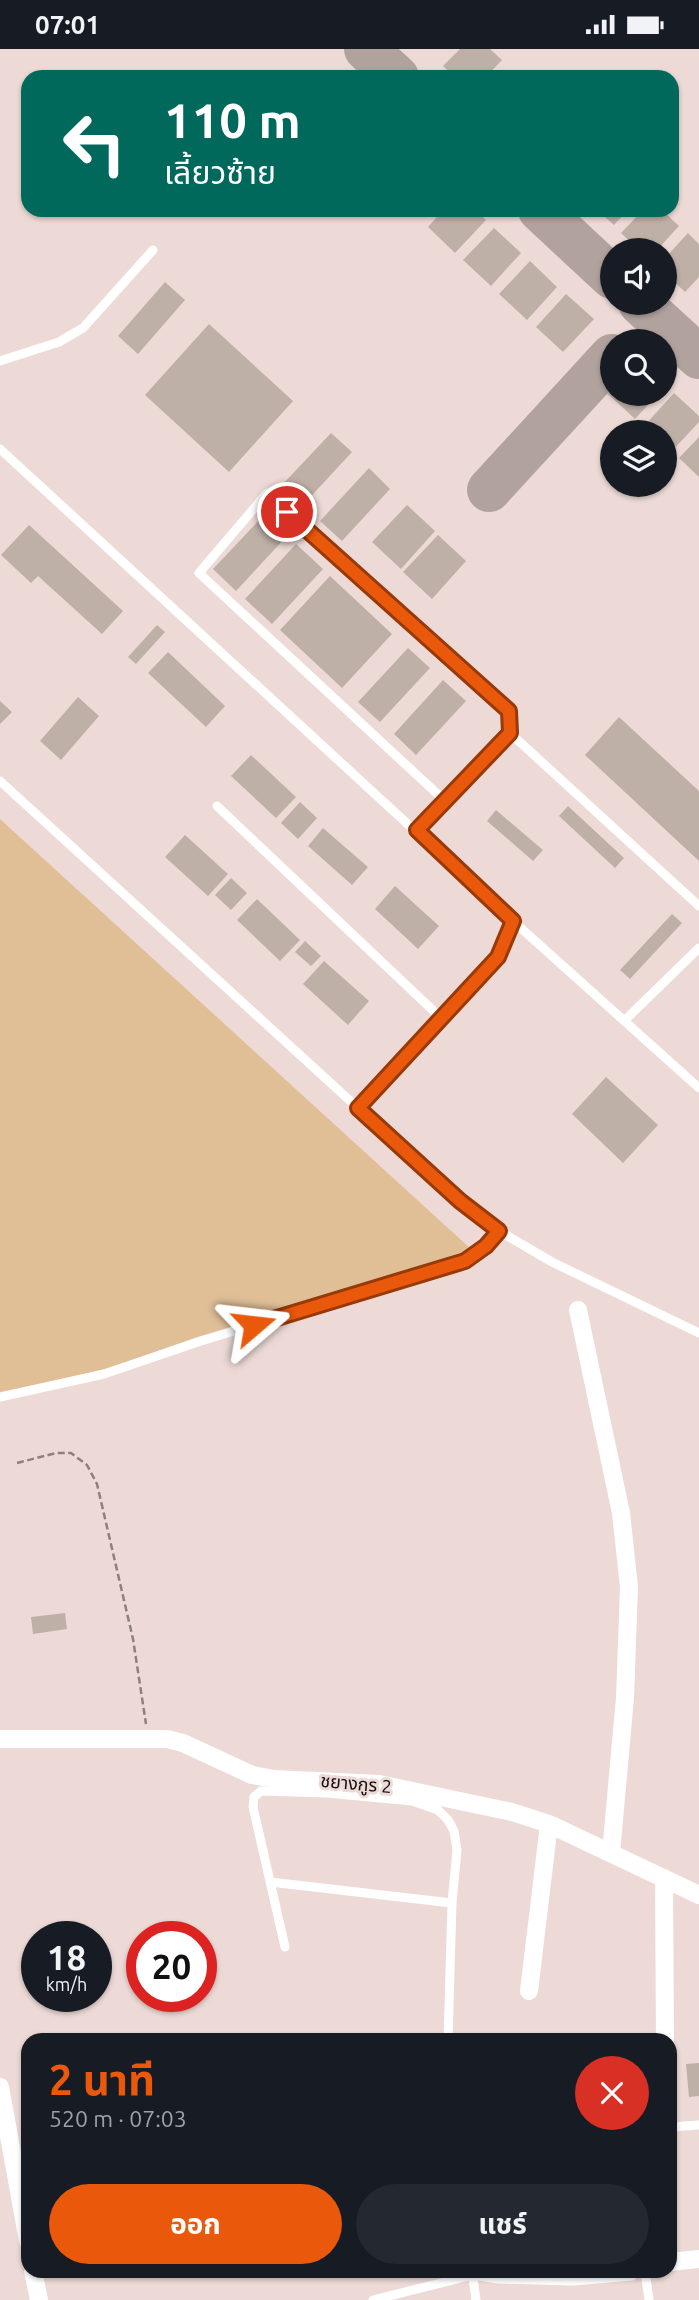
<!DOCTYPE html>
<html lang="th">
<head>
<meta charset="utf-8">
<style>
  body { margin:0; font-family:Ubuntu,"Noto Sans Thai",sans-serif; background:#242831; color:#f1f3f6; height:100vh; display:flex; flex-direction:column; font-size:26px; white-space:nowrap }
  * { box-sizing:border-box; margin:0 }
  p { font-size:23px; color:#9ea1a6 }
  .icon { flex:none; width:38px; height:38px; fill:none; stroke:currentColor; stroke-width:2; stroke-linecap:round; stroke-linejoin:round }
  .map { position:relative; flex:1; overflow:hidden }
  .drawer { position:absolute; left:21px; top:1984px; width:656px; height:245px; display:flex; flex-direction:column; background:#171b24; border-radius:21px; box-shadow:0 2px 5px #0004 }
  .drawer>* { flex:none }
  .top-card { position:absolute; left:21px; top:21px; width:658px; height:147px; border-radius:21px; box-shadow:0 2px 5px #0004; background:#00695c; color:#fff; overflow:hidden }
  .fabs { position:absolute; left:600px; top:189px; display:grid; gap:14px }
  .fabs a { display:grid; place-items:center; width:77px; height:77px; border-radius:50%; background:#171b24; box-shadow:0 2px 5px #0004; font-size:35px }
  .speed { position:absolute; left:21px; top:1872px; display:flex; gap:14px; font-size:35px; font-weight:700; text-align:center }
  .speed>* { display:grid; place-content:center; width:91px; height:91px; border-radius:50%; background:#171b24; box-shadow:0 2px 5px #0004; line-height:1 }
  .speed small { font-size:18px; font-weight:400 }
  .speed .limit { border:10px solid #d22; background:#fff; color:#111 }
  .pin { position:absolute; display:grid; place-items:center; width:60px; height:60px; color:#fff; margin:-30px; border:4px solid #fff; border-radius:50%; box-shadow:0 2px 7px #0007 }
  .me { position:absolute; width:77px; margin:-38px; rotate:73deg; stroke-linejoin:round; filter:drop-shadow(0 0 5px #0008) }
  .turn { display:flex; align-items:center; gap:24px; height:147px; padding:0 28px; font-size:32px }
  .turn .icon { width:91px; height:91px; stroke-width:2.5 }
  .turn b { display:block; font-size:49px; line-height:60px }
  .round { display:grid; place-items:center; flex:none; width:74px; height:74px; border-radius:37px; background:#242831 }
  .overview { display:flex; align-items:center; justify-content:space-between; height:119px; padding:0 28px }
  h1 { font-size:42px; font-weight:700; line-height:52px; color:#ea580c }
  .button { display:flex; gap:14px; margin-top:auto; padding:14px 28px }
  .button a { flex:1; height:80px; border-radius:42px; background:#ea580c; color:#fff; font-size:28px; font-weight:700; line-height:80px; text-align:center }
  .button a+a { background:#242831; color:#f1f3f6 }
  .status { display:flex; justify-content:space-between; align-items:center; height:49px; padding:0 35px; background:#171b24; direction:ltr }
  .status svg { height:19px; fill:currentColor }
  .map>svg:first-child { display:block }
  .green { fill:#e0bf97 }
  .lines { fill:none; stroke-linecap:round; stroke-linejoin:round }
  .taxiway { stroke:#b1a29e; stroke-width:44 }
  .building { fill:#bfb0a7 }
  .path { stroke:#8d807d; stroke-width:2.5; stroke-dasharray:7 3.5; stroke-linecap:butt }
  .lane { stroke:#fff; stroke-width:9 }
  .street { stroke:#fff; stroke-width:18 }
  .route-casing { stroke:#983908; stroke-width:18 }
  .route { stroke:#ea580c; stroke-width:12 }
  .labels { text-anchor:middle; stroke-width:6; stroke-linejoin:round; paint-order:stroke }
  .street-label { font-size:18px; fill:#130d0c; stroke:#eddad6 }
</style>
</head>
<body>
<div class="status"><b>07:01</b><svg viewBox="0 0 49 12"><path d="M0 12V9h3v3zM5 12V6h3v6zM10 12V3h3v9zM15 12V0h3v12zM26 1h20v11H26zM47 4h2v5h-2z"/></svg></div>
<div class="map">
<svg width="699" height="2251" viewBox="0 0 699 2251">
  <rect width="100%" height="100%" fill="#eddad6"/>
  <path class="green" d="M0,770L471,1200L461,1209L197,1288L102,1322L0,1343Z"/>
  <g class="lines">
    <path class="taxiway" d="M366,0L397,28
      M540,161L612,228
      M640,254L699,308
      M489,441L612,307"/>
  </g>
  <path class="building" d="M460,0H490L502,11L486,28H455L443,17Z
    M443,161H475L486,171L455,204L428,178Z
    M597,161H628L614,176Z
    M643,161H662L679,177L657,201H639L621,184Z
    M494,179L521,204L491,237L463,211Z
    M688,184L699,195V228L685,243L665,224V209Z
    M530,212L557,238L527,271L499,245Z
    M165,233L185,251L138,305L118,287Z
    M566,245L594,270L563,303L536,278Z
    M209,275L293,352L229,423L145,346Z
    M612,338V345H658L635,370L607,344Z
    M674,344L699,367V373L672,402L665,396V383H651L644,377Z
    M331,384L352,403L303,456L282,436Z
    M699,388V428L679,409Z
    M369,419L390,440L342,492L320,472Z
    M407,456L435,482L401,520L372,493Z
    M264,466L287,487L236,542L213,520Z
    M29,476L123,562L102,585L38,527L31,534L1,506Z
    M438,486L466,512L432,550L403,523Z
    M296,495L323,520L272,575L245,550Z
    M330,527L392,585L342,639L280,581Z
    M157,576L165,583L136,615L128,608Z
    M408,599L430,619L380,673L358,653Z
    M168,603L225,657L206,678L148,624Z
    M443,631L466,652L416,706L394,685Z
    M78,648L99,667L61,711L40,692Z
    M0,652L12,663L0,675Z
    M619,668L699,742V812L585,706Z
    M251,706L296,748L276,769L231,727Z
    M300,753L317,769L298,790L281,774Z
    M568,757L624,809L615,819L559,767Z
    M496,761L543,801L533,812L487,772Z
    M323,779L368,818L352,836L308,797Z
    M185,786L228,825L208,847L165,808Z
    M231,829L247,844L231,861L215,846Z
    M395,837L439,877L418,900L375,860Z
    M257,850L300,891L280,912L237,871Z
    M672,865L682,874L630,930L620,921Z
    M305,892L321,907L311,917L295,903Z
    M324,912L369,952L348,976L303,935Z
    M606,1028L658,1076L623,1114L572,1065Z
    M65,1564L67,1580L33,1585L31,1568Z
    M699,2014V2047L689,2048L686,2015Z"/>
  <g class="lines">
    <path class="path" d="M17,1414L56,1404H71L87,1416L97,1435L133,1590L146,1675"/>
    <path class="lane" d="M0,312L59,293L83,279L153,201
      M0,400L513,872L498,907L358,1059
      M510,684L699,857
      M0,732L358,1059L460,1152L499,1182L552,1213L699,1284
      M217,757L441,969
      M417,781L510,684L509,662L267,444L199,524L445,752
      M513,872L699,1039
      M625,971L699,899
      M0,1348L104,1325L201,1292L465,1212L486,1197L499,1182
      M270,1833L452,1854L448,1992
      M285,1898L253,1758L254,1748L261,1742L327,1744L412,1752L438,1761L448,1771L454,1782L457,1801L452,1854
      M670,2078L699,2076
      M472,2222L476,2251
      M645,2222L649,2251
      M373,2251L473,2226L498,2230L574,2232L632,2227"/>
    <path class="street" d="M578,1261L621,1464L629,1538L625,1649L611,1804
      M0,1690H167L183,1694L252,1726L274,1730L379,1735L512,1763L549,1775L699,1846
      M664,1829L665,1992
      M529,1942L549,1775
      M0,2038L28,2192
      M670,2213L699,2210
      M33,2222L39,2251"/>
  </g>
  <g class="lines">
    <g class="route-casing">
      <path id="route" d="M254,1276L465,1212L486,1197L499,1182L460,1152L358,1059L498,908L513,872L417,781L510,684L509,662L287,463"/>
    </g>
    <use href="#route" class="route"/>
  </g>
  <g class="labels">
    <g class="street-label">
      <text transform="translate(356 1735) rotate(5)" y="6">ชยางกูร 2</text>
    </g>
  </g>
</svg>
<div class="fabs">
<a><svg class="icon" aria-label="sound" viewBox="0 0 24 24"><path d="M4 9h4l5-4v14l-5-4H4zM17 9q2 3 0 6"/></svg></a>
<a><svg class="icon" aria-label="search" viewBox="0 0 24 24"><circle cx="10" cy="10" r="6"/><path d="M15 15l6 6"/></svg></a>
<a><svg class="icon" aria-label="layers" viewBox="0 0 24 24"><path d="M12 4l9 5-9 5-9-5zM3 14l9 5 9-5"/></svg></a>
</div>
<div class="speed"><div>18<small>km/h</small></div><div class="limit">20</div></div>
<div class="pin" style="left:287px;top:463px;background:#d93025"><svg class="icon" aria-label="arrive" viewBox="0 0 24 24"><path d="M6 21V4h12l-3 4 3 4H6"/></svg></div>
<svg class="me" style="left:254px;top:1276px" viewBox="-20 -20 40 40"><path d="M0-17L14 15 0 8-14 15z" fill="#ea580c" stroke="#fff" stroke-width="4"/></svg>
<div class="top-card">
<div class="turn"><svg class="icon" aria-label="left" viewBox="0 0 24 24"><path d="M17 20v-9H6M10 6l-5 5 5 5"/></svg><div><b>110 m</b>เลี้ยวซ้าย</div></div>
</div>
<section class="drawer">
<div class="overview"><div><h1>2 นาที</h1><p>520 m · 07:03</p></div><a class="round" style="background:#d93025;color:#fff"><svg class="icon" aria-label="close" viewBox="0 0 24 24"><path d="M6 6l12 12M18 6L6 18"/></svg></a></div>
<div class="button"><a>ออก</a><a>แชร์</a></div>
</section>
</div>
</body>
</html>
